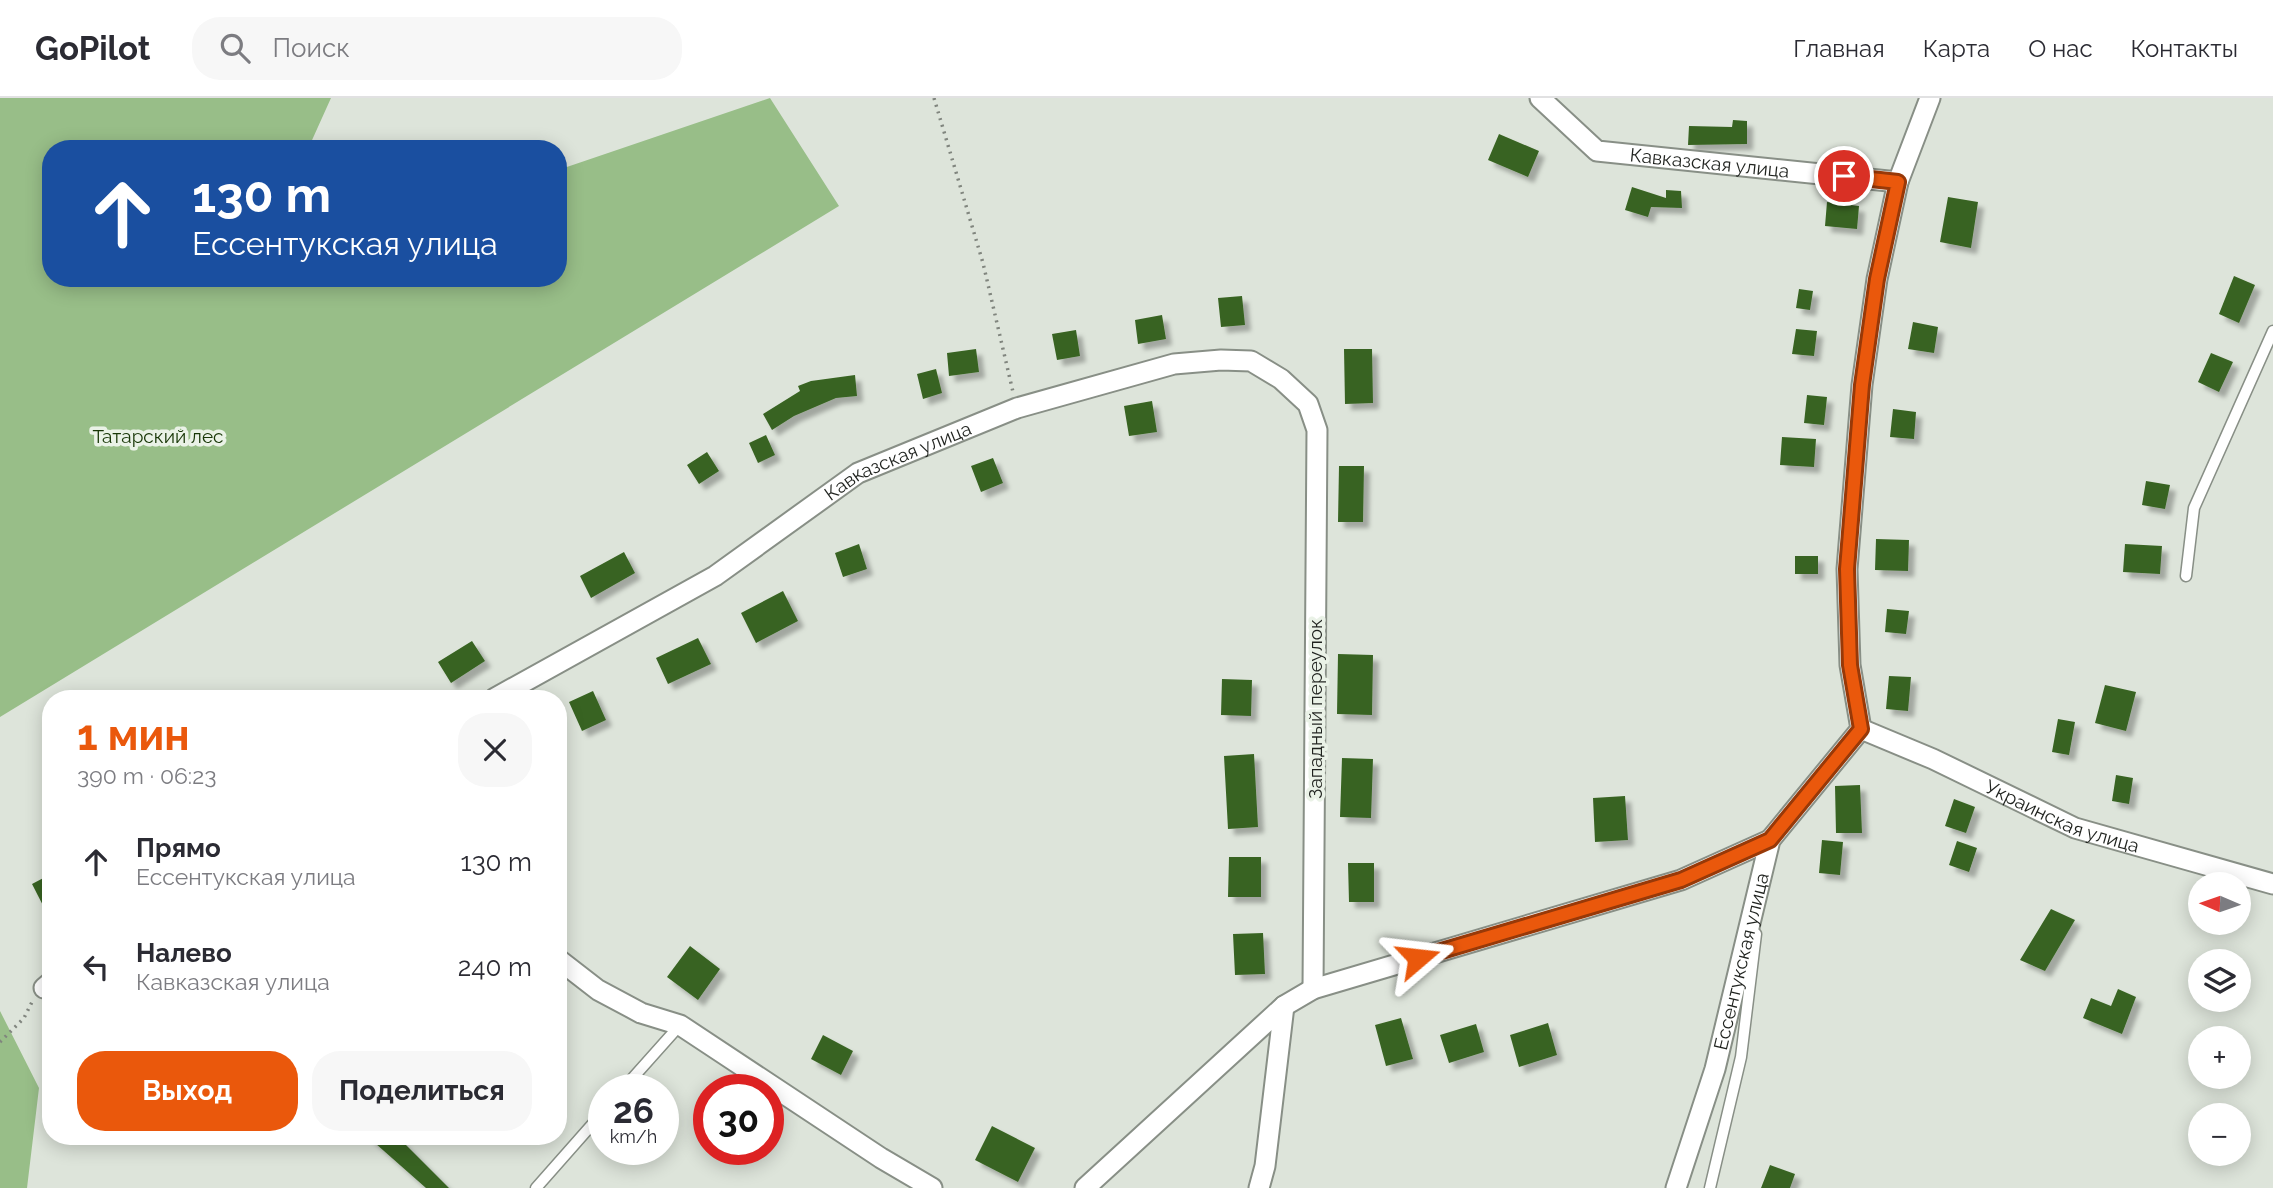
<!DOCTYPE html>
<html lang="ru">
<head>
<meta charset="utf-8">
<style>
  body { margin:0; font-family:Raleway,sans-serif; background:#f7f7f7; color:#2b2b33; height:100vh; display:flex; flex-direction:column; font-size:26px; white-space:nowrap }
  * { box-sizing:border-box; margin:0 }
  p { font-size:23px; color:#7c7c81 }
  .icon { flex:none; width:38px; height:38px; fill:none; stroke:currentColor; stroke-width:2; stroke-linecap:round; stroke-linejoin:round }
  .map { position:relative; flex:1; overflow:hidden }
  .side { position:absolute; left:42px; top:592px; width:525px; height:455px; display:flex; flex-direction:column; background:#fff; border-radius:28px; box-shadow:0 4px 18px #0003 }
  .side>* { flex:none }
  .top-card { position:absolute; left:42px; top:42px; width:525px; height:147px; border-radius:28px; box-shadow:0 4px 18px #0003; background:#1a4fa0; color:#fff; overflow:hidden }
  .needle { width:46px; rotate:272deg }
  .buttons { position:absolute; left:2188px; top:774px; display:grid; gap:14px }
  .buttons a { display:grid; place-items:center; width:63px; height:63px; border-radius:50%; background:#fff; box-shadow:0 4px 18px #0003; font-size:35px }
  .speed { position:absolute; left:588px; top:976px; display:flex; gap:14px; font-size:35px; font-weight:700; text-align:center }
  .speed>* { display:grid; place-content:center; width:91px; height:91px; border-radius:50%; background:#fff; box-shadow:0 4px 18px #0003; line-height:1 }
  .speed small { font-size:18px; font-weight:400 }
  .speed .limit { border:10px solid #d22; background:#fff; color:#111 }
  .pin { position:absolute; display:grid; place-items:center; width:60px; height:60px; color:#fff; margin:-30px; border:4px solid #fff; border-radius:50%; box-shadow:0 2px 7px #0007 }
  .me { position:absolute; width:77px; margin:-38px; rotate:73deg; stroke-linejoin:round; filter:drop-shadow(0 0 5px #0008) }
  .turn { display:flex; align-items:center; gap:24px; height:147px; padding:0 35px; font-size:32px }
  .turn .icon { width:91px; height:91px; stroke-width:2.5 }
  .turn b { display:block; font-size:49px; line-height:60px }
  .round { display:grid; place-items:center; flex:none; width:74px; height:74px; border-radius:28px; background:#f7f7f7 }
  .headline { display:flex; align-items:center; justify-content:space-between; height:119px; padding:0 35px }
  h1 { font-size:42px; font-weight:700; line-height:52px; color:#ea580c }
  .button { display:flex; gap:14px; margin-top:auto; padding:14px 35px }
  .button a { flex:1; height:80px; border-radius:28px; background:#ea580c; color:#fff; font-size:28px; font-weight:700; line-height:80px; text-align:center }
  .button a+a { background:#f7f7f7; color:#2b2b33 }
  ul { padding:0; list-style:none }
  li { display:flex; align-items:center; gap:21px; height:105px; padding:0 35px }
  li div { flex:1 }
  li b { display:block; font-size:26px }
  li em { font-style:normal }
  header { display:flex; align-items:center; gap:42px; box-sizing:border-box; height:98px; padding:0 35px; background:#fff; border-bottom:2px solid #e1e1e2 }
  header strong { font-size:33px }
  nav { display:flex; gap:38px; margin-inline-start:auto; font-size:24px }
  .search { width:490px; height:63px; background:#f7f7f7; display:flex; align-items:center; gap:18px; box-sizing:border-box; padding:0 24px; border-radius:28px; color:#7c7c81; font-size:26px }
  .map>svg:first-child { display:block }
  .green { fill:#98be88 }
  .building { fill:#386422; filter:url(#shadow) }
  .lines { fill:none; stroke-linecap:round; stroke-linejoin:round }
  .service-casing { stroke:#888f86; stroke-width:13 }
  .minor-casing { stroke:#888f86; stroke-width:23 }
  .path { stroke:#80857e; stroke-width:3.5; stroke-dasharray:2 5; stroke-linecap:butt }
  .service { stroke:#fff; stroke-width:10 }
  .minor { stroke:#fff; stroke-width:19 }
  .route-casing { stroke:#983908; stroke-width:18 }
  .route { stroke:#ea580c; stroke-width:12 }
  .labels { text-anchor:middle; stroke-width:7; stroke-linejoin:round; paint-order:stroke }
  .street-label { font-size:19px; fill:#1f221e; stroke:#eaf2e7 }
  .park-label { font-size:19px; fill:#183707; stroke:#eaf2e7 }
</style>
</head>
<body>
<header>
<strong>GoPilot</strong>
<div class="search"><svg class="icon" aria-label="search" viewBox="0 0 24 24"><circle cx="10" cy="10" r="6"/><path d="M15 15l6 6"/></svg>Поиск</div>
<nav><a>Главная</a><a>Карта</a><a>О нас</a><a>Контакты</a></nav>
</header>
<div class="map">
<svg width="2273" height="1090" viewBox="0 0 2273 1090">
  <defs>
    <filter id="shadow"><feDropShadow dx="6" dy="6" stdDeviation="2" flood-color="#0004"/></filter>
  </defs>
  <rect width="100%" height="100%" fill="#dde4da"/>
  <path class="green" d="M0,0H331L308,51H51V180H558V72L770,0L839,108L0,619Z
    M0,913L39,990L27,1090H0Z"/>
  <path class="building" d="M1733,22L1747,23V46L1688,47L1689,28L1732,29Z
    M1499,36L1539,53L1528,79L1488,62Z
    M1632,89L1666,100V92L1681,93L1682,110L1651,109L1648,119L1625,112Z
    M1948,99L1978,104L1971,150L1940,144Z
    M1827,104L1859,108L1857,131L1825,128Z
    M2234,178L2255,187L2239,225L2219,216Z
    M1799,191L1813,193L1810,212L1796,210Z
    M1242,198L1245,227L1221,229L1218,200Z
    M1162,217L1166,241L1138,246L1135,222Z
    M1913,224L1938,229L1934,255L1908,251Z
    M1796,231L1817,233L1814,258L1792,256Z
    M1076,232L1080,258L1057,262L1052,236Z
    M976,251L979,274L949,278L947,255Z
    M1344,251H1372L1373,305L1345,306Z
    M2211,255L2233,264L2219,294L2198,284Z
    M936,271L942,295L923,301L917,276Z
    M855,277L857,298L836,300L794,318L772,332L763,316L800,293L798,288L811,283Z
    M1807,297L1827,299L1824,327L1804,325Z
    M1152,303L1157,334L1129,338L1124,308Z
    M1893,311L1916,314L1914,341L1890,339Z
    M766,337L775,357L758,365L749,345Z
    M1782,339L1816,341L1814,369L1780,367Z
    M707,354L719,373L699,386L687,367Z
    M993,360L1003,385L981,394L971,368Z
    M1339,368H1364L1363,424H1338Z
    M2146,383L2170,387L2165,411L2142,407Z
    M1876,441L1909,442L1908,473L1875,472Z
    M859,446L867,471L843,479L835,455Z
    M2125,446L2162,448L2160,476L2123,474Z
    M624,454L635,475L591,500L580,478Z
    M1795,458H1818V476H1795Z
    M783,493L798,523L756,545L741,515Z
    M1887,511L1909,513L1906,536L1885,534Z
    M698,540L711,566L668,586L656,560Z
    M472,543L485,563L451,585L438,564Z
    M1338,556L1373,557L1372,617L1337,616Z
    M1889,578L1911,579L1908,613L1886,611Z
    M1222,581L1252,582L1251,618L1221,617Z
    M2105,587L2136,594L2126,633L2095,625Z
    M593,593L606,622L582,633L569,604Z
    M2058,621L2075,624L2069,657L2052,654Z
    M1254,656L1258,729L1228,731L1224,658Z
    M1342,660L1373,661L1371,720L1340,719Z
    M2116,677L2133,680L2129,706L2112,703Z
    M1860,687L1862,735H1836L1835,688Z
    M1625,698L1628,742L1595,744L1593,700Z
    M1954,701L1975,709L1966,735L1945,728Z
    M1822,742L1843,744L1840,777L1819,775Z
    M1957,743L1977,750L1969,774L1949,767Z
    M1229,759H1261V799H1228Z
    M1348,765H1374V804H1349Z
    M51,776V823L32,786Z
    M2051,811L2075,822L2045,873L2020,862Z
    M1263,835L1265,876L1235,877L1233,836Z
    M690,848L720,871L698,902L667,879Z
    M2118,891L2136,899L2122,936L2083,920L2091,900L2111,908Z
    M1401,920L1413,961L1386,968L1375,927Z
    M1548,925L1557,957L1519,969L1510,937Z
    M1476,926L1484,954L1449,965L1440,937Z
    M823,937L853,953L841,977L811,961Z
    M992,1028L1035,1050L1018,1084L975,1062Z
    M367,1038H397L449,1090H426Z
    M1770,1067L1795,1076L1790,1090H1761Z"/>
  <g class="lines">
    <g class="service-casing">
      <path id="service" d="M2186,478L2194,410L2273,233
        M622,992L680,927
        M536,1090L604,1013
        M1710,1090L1741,959L1756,836"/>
    </g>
    <g class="minor-casing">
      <g id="minor">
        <path id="s1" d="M1540,0L1597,53L1898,84"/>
        <path id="s2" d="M495,600L715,478L858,375L1017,310L1174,266L1221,262L1251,263L1281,281L1308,306L1317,332L1313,891"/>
        <path id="s3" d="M1861,631L1933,661L2075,730L2273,786"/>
        <path d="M558,861L598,892L641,915L680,927L881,1060L932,1090"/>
        <path d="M44,890L51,884"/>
        <path d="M1085,1090L1284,908L1313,891L1681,782L1770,742"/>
        <path d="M1259,1090L1265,1068L1284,908"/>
        <path id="s4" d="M1676,1090L1715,971L1770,742L1861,631L1850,567L1847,471L1862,287L1877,181L1898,84L1930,0"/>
      </g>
    </g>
    <path class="path" d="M934,0L983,165L1013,294
      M0,944L24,920L33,902"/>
    <use href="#service" class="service"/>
    <use href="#minor" class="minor"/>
  </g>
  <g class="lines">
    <g class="route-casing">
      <path id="route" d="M1418,860L1681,782L1770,742L1861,631L1850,567L1847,471L1862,287L1877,181L1898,84L1844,78"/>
    </g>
    <use href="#route" class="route"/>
  </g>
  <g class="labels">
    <g class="street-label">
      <text dy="7" stroke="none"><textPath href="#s1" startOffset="191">Кавказская улица</textPath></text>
      <text dy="7" stroke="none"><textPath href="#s2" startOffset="469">Кавказская улица</textPath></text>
      <text transform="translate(1315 611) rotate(-90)" y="7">Западный переулок</text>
      <text dy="7" stroke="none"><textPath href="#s3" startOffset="220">Украинская улица</textPath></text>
      <text dy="7" stroke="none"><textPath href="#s4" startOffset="236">Ессентукская улица</textPath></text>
    </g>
    <g class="park-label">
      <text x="158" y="345">Татарский лес</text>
    </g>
  </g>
</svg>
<div class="buttons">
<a><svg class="needle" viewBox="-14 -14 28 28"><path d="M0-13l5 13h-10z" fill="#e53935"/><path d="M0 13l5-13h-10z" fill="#7c7c81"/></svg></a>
<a><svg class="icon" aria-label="layers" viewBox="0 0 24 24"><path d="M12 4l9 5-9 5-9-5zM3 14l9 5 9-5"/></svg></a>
<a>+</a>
<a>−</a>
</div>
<div class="speed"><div>26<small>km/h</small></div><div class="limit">30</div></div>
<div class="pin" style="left:1844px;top:78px;background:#d93025"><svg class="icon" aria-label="arrive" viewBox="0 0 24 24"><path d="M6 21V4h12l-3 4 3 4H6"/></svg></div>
<svg class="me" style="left:1418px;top:860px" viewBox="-20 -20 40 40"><path d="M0-17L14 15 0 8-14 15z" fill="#ea580c" stroke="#fff" stroke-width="4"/></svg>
<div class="top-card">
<div class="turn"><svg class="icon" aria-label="ahead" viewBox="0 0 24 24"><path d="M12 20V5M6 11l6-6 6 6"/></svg><div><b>130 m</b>Ессентукская улица</div></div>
</div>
<section class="side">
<div class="headline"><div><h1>1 мин</h1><p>390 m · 06:23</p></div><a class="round"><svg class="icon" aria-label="close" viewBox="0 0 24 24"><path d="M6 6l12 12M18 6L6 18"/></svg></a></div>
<ul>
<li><svg class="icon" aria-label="ahead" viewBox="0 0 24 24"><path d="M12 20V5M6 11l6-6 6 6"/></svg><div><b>Прямо</b><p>Ессентукская улица</p></div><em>130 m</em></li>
<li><svg class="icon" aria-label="left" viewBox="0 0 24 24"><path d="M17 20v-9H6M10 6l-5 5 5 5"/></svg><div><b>Налево</b><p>Кавказская улица</p></div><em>240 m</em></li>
</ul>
<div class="button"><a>Выход</a><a>Поделиться</a></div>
</section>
</div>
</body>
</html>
